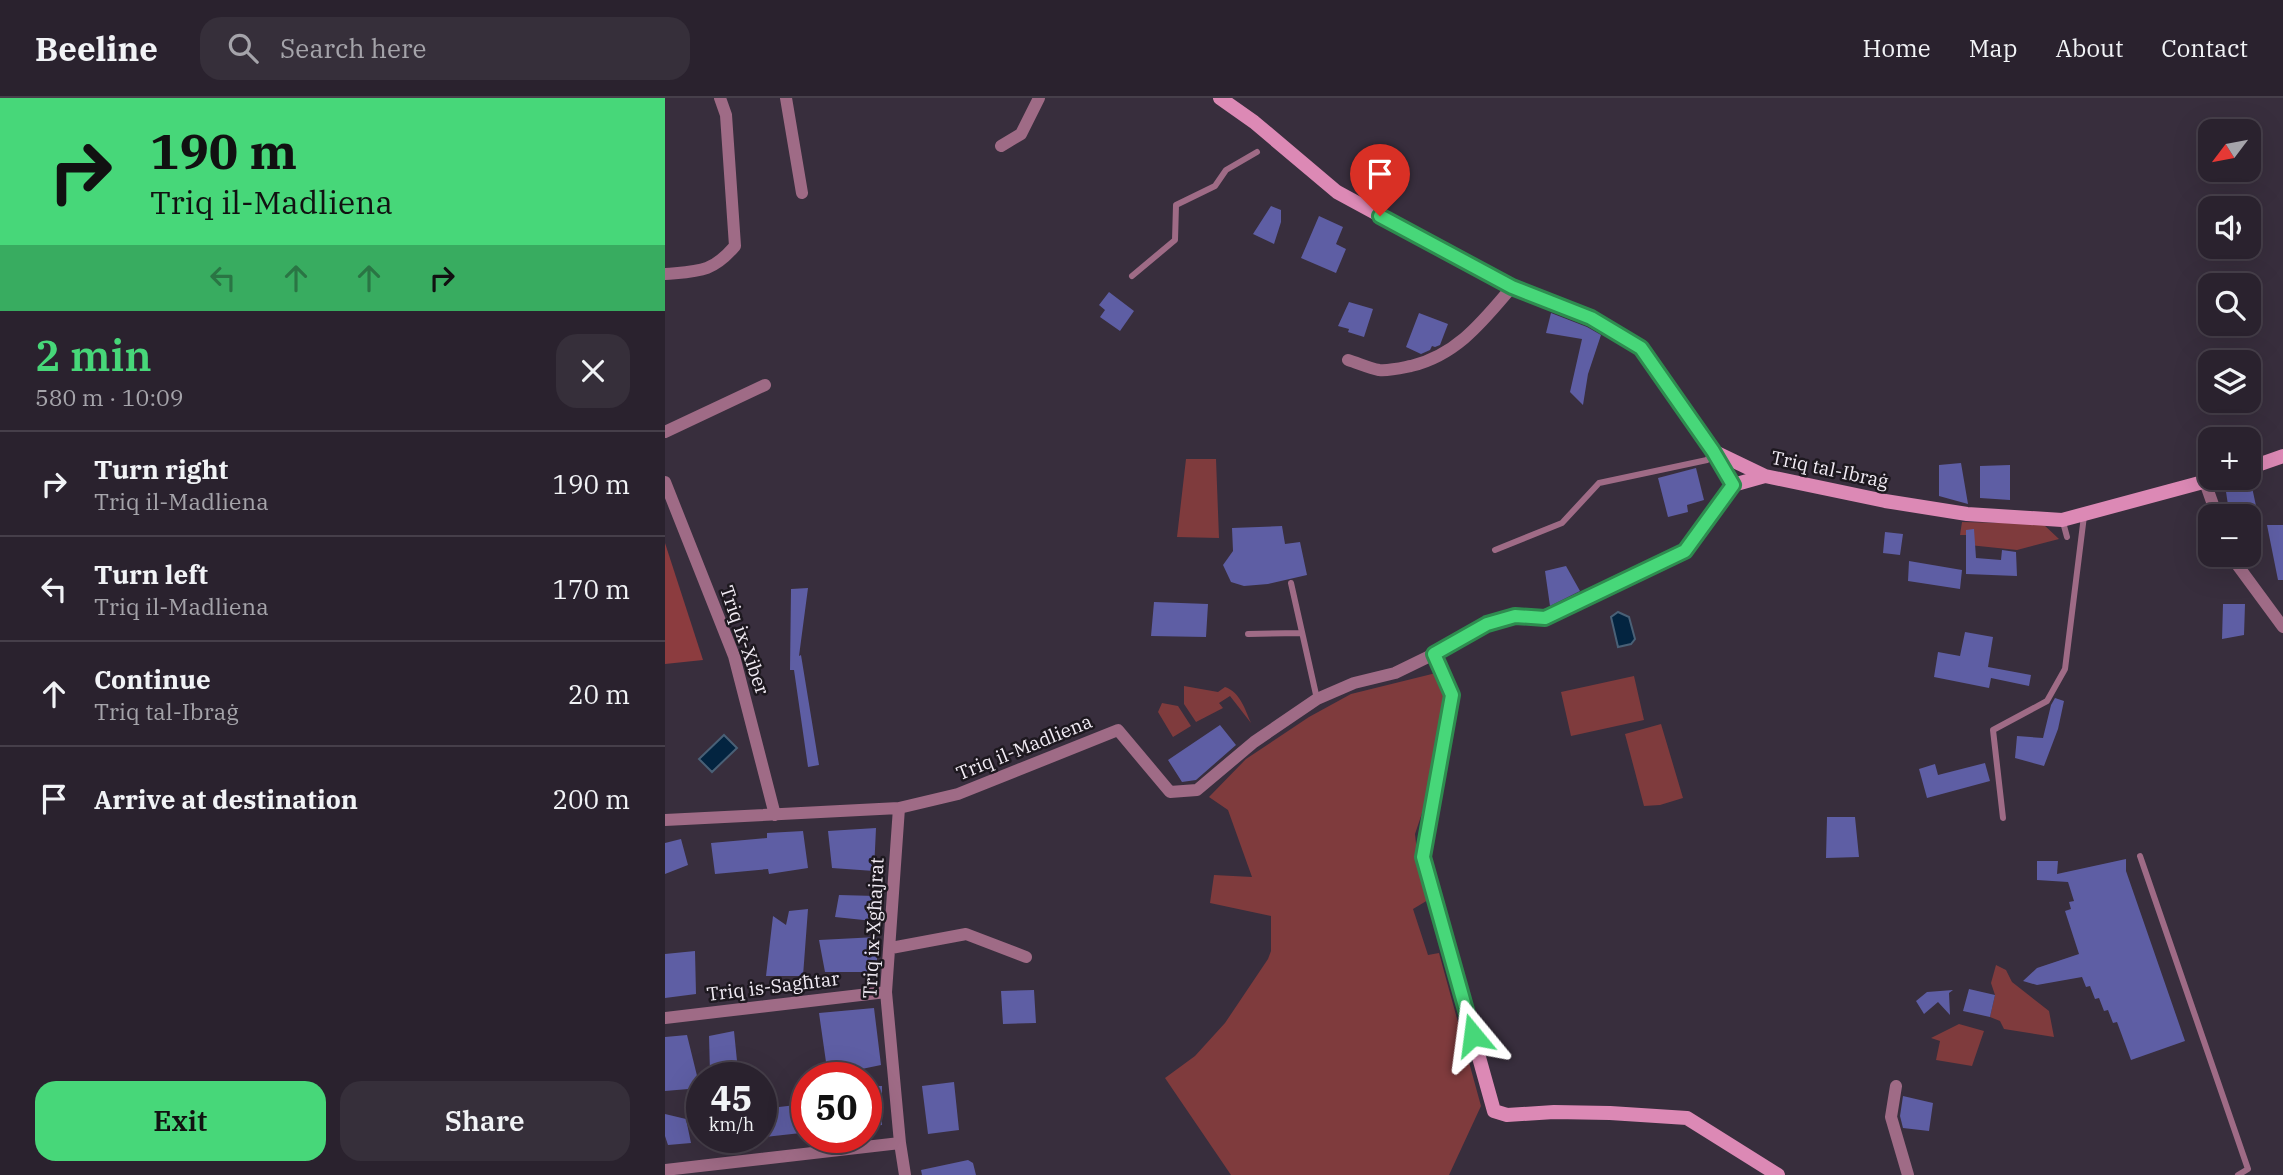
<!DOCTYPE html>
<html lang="en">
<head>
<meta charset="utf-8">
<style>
  body { margin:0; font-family:"IBM Plex Serif",serif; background:#362f3a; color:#f1f3f6; height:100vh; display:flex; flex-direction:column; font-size:26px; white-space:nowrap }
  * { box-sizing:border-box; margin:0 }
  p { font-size:23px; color:#a5a4aa }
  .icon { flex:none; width:38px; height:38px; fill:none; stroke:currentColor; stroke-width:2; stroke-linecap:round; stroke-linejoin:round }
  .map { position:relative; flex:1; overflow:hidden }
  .drawer { display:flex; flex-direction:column; background:#2a222e; width:665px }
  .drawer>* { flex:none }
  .top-card { background:#47d779; color:#111; overflow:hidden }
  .needle { width:46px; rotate:238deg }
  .controls { position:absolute; left:1533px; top:21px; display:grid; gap:14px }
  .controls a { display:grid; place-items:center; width:63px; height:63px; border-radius:14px; background:#2a222e; box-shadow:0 7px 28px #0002,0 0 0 2px #463f4a; font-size:35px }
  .speed { position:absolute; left:21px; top:964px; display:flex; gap:14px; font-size:35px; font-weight:700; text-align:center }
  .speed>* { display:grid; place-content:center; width:91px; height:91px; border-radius:50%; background:#2a222e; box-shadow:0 7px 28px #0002,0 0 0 2px #463f4a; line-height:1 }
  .speed small { font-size:18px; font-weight:400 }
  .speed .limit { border:10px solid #d22; background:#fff; color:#111 }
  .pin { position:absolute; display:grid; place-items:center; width:60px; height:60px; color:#fff; margin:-72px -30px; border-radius:50% 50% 50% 0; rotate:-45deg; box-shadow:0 0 7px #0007 }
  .pin .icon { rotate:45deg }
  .me { position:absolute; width:77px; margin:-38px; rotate:344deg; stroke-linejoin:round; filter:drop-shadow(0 0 5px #0008) }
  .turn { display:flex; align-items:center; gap:24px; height:147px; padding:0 35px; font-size:32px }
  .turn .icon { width:91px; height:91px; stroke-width:2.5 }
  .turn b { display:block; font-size:49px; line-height:60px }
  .lanes { display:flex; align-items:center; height:66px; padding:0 35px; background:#0003; justify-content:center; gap:35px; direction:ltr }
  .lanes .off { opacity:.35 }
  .round { display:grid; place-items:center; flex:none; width:74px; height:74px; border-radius:21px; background:#362f3a }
  .summary { display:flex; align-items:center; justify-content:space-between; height:119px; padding:0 35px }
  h1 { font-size:42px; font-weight:600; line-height:52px; color:#47d779 }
  .cta { display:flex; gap:14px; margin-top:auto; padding:14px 35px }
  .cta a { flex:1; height:80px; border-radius:21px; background:#47d779; color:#111; font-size:28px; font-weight:600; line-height:80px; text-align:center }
  .cta a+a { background:#362f3a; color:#f1f3f6 }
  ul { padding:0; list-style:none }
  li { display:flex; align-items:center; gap:21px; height:105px; padding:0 35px; border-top:2px solid #463f4a }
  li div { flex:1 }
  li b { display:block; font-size:26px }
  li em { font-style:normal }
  header { display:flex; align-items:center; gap:42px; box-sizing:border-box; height:98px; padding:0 35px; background:#2a222e; border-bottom:2px solid #463f4a }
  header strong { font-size:33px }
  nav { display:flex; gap:38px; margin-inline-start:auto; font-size:24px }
  .search { width:490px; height:63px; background:#362f3a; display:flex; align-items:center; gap:18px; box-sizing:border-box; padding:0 24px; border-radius:21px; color:#a5a4aa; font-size:26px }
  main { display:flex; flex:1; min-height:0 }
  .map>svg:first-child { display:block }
  .green { fill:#7f3b3d }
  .forest { fill:#8c3c3f }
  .water { fill:#032440; stroke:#4a6076; stroke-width:2 }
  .building { fill:#5e5ea4 }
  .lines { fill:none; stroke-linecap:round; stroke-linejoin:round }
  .service { stroke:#9f6b86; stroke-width:6 }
  .minor { stroke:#9f6b86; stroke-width:12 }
  .secondary { stroke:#dc89b5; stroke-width:14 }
  .route-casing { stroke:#2e8c4f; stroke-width:18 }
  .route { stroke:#47d779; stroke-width:12 }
  .labels { text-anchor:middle; stroke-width:5; stroke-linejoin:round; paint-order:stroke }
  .street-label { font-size:19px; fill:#f1ebf4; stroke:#1d181f }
</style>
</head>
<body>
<header>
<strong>Beeline</strong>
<div class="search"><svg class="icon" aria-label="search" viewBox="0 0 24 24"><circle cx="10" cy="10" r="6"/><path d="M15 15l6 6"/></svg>Search here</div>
<nav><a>Home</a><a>Map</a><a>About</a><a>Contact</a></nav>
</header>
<main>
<section class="drawer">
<div class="top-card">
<div class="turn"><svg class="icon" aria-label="right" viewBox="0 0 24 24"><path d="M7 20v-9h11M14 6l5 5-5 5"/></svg><div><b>190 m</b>Triq il-Madliena</div></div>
<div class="lanes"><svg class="icon off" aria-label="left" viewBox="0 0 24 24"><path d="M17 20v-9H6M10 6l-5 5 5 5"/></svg><svg class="icon off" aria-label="ahead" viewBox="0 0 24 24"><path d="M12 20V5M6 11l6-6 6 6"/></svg><svg class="icon off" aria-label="ahead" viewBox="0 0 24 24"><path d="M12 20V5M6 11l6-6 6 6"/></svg><svg class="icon" aria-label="right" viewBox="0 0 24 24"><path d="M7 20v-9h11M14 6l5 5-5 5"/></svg></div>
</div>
<div class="summary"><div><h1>2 min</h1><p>580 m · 10:09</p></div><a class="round"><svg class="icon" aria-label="close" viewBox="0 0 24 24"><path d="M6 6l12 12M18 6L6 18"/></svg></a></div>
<ul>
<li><svg class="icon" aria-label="right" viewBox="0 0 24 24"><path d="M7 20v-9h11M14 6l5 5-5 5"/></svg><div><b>Turn right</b><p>Triq il-Madliena</p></div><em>190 m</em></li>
<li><svg class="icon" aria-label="left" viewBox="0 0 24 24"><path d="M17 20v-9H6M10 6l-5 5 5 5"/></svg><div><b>Turn left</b><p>Triq il-Madliena</p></div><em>170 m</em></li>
<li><svg class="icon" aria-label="ahead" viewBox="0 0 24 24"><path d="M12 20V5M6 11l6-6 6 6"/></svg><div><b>Continue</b><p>Triq tal-Ibraġ</p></div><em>20 m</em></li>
<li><svg class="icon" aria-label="arrive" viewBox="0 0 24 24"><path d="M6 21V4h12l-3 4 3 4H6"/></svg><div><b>Arrive at destination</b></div><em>200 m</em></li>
</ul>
<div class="cta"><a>Exit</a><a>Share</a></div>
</section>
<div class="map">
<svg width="1618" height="1077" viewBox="0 0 1618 1077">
  <rect width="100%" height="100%" fill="#382e3d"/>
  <path class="green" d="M521,361H551L554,440L512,439Z
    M1297,424L1378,426L1394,441L1352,452L1304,447L1305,437H1295Z
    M771,575L778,589L782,606L766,688L750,736L753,763L763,802L748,811L763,857L774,855L816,1008L784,1077H566L500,980L530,958L560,925L603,861L606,853V818L545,805L549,777L587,779L563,712L544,699L581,661L644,619L686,596Z
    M969,578L979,622L906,638L896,594Z
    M519,588L553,594L560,589C575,594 580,611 586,625L565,598L554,605L558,610L531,624L519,606Z
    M497,605L513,608L526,628L508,639L493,614Z
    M996,626L1018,700L995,707L979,708L960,636Z
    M1331,867L1341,872L1347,884L1384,913L1389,939L1339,931L1335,923L1325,919L1330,897L1326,885Z
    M1294,926L1319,933L1307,968L1271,962L1275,943L1266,940Z"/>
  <path class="forest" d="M0,445L38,562L0,566Z"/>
  <path class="water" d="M953,514L964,519L970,541L966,546L953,549L946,519Z
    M59,637L72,650L47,674L34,661Z"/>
  <path class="building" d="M606,108L616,112V124L609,146L588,136Z
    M654,118L678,129L671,146L681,151L671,175L636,160Z
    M444,194L469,213L455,233L435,219L440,212L434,207Z
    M684,204L708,211L699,239L683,234L684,231L673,228Z
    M754,215L783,226L775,247L770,249L767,248L765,252L756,256L741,249Z
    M886,215L922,229L936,237L923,276L918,307L905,294L917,241L881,235Z
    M1296,365L1303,406L1274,398V367Z
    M1345,367V402L1315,400V368Z
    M1031,370L1039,402L1022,407L1023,414L1003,419L993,380Z
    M1572,380H1585L1593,417L1571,418V404L1563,407L1560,387L1562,383Z
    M1602,427H1618V482H1613Z
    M617,428L620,446L635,444L642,477L603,486L579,488L566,484L558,467L568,453L567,430Z
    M1309,431L1311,460L1336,462L1337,452L1351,454L1352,478L1301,476V432Z
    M1220,434L1238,436L1235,457L1218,455Z
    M1244,463L1297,472L1295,491L1243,483Z
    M901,468L915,493L885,508L880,473Z
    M143,490L134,558L136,557L154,667L143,669L129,572H125L126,491Z
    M489,504L543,506L541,539L486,538Z
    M1558,506H1580L1579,537L1557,541Z
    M1300,534L1328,539L1323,569L1366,577L1364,588L1326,580L1324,590L1269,579L1273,554L1295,558Z
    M1390,600L1399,603L1393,631L1379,668L1350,660L1352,638L1378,640L1386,607Z
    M555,627L571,647L531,682L517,684L503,662Z
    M1320,665L1325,683L1262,700L1254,671L1270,666L1273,677Z
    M1162,719H1190L1194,759L1161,760Z
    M211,730L209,773L167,770L163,733Z
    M138,733L143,770L104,776L103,771L50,776L46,745L102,740V735Z
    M16,741L23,767L0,776V745Z
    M1461,761V773L1520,943L1466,962L1452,924L1448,925L1443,912L1439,913L1434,900L1430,901L1425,888L1421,889L1417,879L1372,887L1358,883L1372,870L1414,856L1400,813L1406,811L1404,804L1409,803L1403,784L1372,782V763H1393L1392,776Z
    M174,797L211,798L208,823L170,819Z
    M143,811L138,878H101L108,818L121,827L124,813Z
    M212,839V874H160L154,842Z
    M30,853L31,896L0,900V856Z
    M1304,891L1330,897L1325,919L1298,913Z
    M369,892L371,925L338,926L336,893Z
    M1288,892L1284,895L1285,917L1273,904L1259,916L1251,903L1262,894Z
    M209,910L216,967L163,978L154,915Z
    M69,933L73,973L45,975L44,938Z
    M22,937L35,990L0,993V939Z
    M289,984L294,1032L263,1036L257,988Z
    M201,988H217V1027L201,1028Z
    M1238,998L1268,1005L1264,1033L1238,1030L1235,1018Z
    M131,1007L136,1035L100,1039L97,1011Z
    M0,1016L21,1021L26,1045L3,1047L0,1038Z
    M303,1062L308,1065L311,1077H257L256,1072Z"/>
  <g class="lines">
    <path class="service" d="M467,178L510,142L511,107L550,88L561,72L592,54
      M1398,424L1402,439
      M830,452L897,425L934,385L1042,362L1047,354
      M626,485L652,601
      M583,536L636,535
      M1338,720L1328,632L1382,603L1400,571L1419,418
      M1475,758L1583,1071L1573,1077"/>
    <path class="minor" d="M121,0L137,95
      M336,48L356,36L374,0
      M0,176C33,173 47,175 70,148L61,17L55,0
      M683,262C693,265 704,270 714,272C724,273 736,270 746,268C792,257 818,223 847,189
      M0,334L100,287
      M0,384L69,558L110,717
      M1540,384L1552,418
      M1565,457L1618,529
      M234,710L221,894L235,1045L240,1077
      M0,722L234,710L293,696L453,632L505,694L532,692L589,644L652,601L689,585L730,575L769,556
      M226,850L301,836L361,859
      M0,920L221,894
      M1231,988L1226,1019L1243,1077
      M0,1072L235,1045"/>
    <path class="secondary" d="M555,0L589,24L672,94L847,189L926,220L976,250L1048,353L1100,378L1220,403L1302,416L1397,422L1553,380
      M1048,353L1068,387
      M1584,370L1618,358
      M1100,378L1068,387L1020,453L880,521L850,518L823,526L769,556L787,597L758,759L829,1013L842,1017L889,1014L945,1015L1022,1020L1113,1077"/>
  </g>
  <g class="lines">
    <g class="route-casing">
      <path id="route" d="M715,118L847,189L926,220L976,250L1048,353L1068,387L1020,453L880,520L850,518L822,526L769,556L787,597L758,759L808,937"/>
    </g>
    <use href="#route" class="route"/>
  </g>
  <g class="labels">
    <g class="street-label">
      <text transform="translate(1165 371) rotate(12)" y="7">Triq tal-Ibraġ</text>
      <text transform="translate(80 542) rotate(71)" y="7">Triq ix-Xiber</text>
      <text transform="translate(359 649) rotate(-22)" y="7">Triq il-Madliena</text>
      <text transform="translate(208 830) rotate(-87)" y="7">Triq ix-Xgħajrat</text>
      <text transform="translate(108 888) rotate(-7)" y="7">Triq is-Sagħtar</text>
    </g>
  </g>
</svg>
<div class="controls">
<a><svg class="needle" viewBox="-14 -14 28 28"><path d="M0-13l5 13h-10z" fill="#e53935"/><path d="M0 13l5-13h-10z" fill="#a5a4aa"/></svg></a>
<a><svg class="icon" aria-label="sound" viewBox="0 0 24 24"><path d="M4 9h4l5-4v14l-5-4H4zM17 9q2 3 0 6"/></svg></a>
<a><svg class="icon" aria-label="search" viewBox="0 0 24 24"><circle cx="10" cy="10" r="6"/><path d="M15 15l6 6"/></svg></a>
<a><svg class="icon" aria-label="layers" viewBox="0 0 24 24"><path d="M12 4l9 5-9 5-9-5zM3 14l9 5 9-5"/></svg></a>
<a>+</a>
<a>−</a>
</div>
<div class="speed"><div>45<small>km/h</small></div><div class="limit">50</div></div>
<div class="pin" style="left:715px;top:118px;background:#d93025"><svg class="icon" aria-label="arrive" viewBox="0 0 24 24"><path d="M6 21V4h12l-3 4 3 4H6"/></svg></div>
<svg class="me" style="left:808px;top:937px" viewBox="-20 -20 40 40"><path d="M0-17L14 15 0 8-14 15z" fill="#47d779" stroke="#fff" stroke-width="4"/></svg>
</div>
</main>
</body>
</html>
